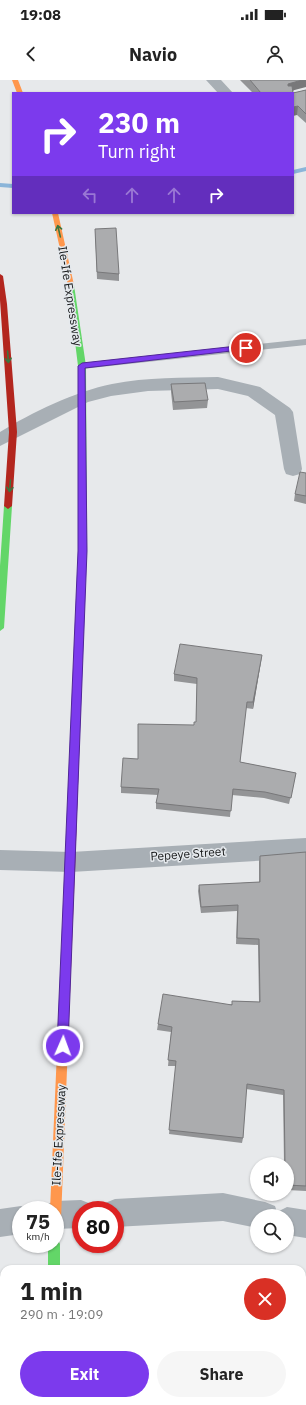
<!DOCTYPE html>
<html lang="en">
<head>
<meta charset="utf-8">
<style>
  body { margin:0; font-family:"IBM Plex Sans",sans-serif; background:#f6f6f6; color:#222; height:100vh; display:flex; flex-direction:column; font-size:15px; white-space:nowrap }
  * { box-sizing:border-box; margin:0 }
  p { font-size:13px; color:#767676 }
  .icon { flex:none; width:22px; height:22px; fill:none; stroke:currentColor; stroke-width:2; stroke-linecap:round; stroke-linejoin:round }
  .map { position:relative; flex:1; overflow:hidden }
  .drawer { position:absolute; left:0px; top:1185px; width:306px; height:140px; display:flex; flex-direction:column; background:#fff; border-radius:12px 12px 0 0; box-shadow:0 1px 3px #0004 }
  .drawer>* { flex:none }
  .banner { position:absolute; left:12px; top:12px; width:282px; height:122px; border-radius:0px; box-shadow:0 1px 3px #0004; background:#7c3aed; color:#fff; overflow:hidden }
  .fabs { position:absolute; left:250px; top:1077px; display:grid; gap:8px }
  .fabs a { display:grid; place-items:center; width:44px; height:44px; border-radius:50%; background:#fff; box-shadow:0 1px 3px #0004; font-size:20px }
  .speed { position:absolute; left:12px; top:1121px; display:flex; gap:8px; font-size:20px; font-weight:700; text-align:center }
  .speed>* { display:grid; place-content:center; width:52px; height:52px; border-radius:50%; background:#fff; box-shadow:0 1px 3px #0004; line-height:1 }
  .speed small { font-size:10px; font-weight:400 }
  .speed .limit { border:6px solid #d22; background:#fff; color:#111 }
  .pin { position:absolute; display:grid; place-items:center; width:34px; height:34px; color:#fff; margin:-17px; border:2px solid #fff; border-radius:50%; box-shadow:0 1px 4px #0007 }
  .me { position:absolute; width:44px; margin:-22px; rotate:2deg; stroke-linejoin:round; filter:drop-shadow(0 0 3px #0008) }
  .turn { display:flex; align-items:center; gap:14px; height:84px; padding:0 20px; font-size:18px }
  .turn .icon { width:52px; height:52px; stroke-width:2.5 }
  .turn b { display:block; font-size:28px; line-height:34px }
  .lanes { display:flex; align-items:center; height:38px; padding:0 20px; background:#0003; justify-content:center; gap:20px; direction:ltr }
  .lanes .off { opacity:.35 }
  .round { display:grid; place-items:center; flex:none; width:42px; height:42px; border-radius:21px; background:#f6f6f6 }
  .headline { display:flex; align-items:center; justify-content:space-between; height:68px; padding:0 20px }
  h1 { font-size:24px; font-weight:700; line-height:30px }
  .button { display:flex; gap:8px; margin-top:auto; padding:8px 20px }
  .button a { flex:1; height:46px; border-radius:24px; background:#7c3aed; color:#fff; font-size:16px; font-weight:700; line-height:46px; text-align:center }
  .button a+a { background:#f6f6f6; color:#222 }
  .status { display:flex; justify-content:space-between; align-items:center; height:28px; padding:0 20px; background:#fff; direction:ltr }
  .status svg { height:11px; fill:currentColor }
  header { display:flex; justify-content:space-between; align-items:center; height:52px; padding:0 20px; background:#fff; font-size:18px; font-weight:700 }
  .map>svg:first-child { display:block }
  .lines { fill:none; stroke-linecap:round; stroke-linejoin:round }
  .stream { fill:#8bb5d9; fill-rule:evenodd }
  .lane { fill:#a8afb5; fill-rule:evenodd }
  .street { fill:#a8afb5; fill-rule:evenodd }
  .fast { fill:#63d668; fill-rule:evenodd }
  .slow { fill:#ff974d; fill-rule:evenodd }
  .jam { fill:#b3261e; fill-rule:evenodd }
  .wall { fill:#939496 }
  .shaded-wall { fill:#78787a }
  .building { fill:#abacae; stroke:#78787a }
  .oneway { stroke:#3c7640 }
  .route { fill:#7c3aed; stroke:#51269a }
  .labels { text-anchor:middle; stroke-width:3; stroke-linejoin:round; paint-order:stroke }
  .street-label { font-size:12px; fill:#151718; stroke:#e5e9ed }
</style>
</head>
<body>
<div class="status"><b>19:08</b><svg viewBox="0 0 49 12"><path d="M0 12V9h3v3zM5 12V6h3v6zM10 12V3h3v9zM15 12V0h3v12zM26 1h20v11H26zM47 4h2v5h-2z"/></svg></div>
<header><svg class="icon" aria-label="back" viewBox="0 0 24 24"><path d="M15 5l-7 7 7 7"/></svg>Navio<svg class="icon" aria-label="person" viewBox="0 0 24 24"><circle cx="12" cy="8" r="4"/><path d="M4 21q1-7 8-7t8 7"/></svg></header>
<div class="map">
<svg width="306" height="1325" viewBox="0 0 306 1325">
  <rect width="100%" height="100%" fill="#e7e9eb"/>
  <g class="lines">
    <path class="stream" d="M306,87V91L293,94V90Z
      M0,103L13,104V108L0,107Z"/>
    <path class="lane" d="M306,259V265L82,289L78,286L82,283Z"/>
    <path class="street" d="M206,0H221L233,13H218Z
      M218,297L260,307L290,328L293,332L302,389L300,394L293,396L286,394L284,389L275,335L248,316L218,309L148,311L111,316L88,322L0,366V352C31,333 76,311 112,304C147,297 183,298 218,297Z
      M306,758V778L71,792L0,790V770L71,772Z
      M223,1113L265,1122L275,1126L277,1132L287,1127L306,1130V1158L287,1155V1136H257V1148L223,1141L115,1147V1130H102L105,1123L115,1119Z
      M81,1120L91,1124L93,1130H81V1148L55,1149V1130H43L45,1125L55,1121Z
      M21,1126L30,1130H21V1154L0,1157V1129Z"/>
    <path class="fast" d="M71,203L74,205L86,286L87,471L85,507L81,510L77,507L79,471L78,286L68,205Z
      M8,423L12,426L4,548L0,551V486L4,426Z
      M55,1159L58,1160L60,1164V1189H48V1164H55Z"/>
    <path class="slow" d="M12,0H18L23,13H17Z
      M52,133H58L74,205L73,206L71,207L68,205Z
      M70,786L73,787L75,790L61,1139L59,1143L55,1145V1130H50L65,790L67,787Z
      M45,1321H57V1325H45Z"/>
    <path class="jam" d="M0,194L3,196L7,224L17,352L12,426L8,429L4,426L9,352L0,220Z
      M81,504L85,507L75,790L73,793L70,794L67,793L65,790L77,507Z"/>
  </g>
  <path class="wall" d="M240,0H306L293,11V13L306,10V43L297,35L293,13H253Z
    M95,149L119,194V201L97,199Z
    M171,304L208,320L207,328L173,330L171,312Z
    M306,393V424L294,421L295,414Z
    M262,575L253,629L246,628L240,682L296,693L289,724L264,718L232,715L230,737L156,729V723L158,715L121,713V707L138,679L194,645L196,642L197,604L174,601V594Z
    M306,772V1111L287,1110V1084H284L283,1015L246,1009L243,1058L242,1063L169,1054L176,986H168L171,952L157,950L158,944L232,924V921L259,922L258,865L236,864L237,831L201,833L198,811L199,805L259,802V782L260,776Z"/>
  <path class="shaded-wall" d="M302,0H306V7L287,12L288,4Z
    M298,26L297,35L293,36V27Z
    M262,575L261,582L253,629V622Z"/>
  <path class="building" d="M250,0H302L288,4V6H292L293,13L306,10V34L298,26L293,27V13H261Z
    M116,148L119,194L97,192L95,149Z
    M205,303L208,320L174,322L171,304Z
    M300,392L306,393V416L295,414Z
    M180,564L262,575L253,622H247L240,682L296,693L291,718L265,712L233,709L231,731L156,723L159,709L121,707L123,678L138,679V644L194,645V642H196L197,598L174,594Z
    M306,772V1106L287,1105V1084H285L284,1010L247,1004L243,1058L169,1050L176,981L168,980L172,947L158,944L163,914L232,925V921L260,922L259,859L237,858L238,825L201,827L199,805L260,802V776Z"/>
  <defs><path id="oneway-shaft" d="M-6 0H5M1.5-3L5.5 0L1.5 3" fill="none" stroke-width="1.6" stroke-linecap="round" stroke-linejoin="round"/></defs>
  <g class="oneway">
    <use href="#oneway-shaft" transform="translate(59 151) rotate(-103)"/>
    <use href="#oneway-shaft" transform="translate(8 277) rotate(86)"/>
    <use href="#oneway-shaft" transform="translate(10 406) rotate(94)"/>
  </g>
  <path class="route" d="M246,265L249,268L248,269L85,288L87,471L68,966L66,970L63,972L59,970L57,966L78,471V286L82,283Z"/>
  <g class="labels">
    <g class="street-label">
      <text transform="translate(70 216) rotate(81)" y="4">Ile-Ife Expressway</text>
      <text transform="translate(188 774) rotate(-4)" y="4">Pepeye Street</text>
      <text transform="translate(59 1055) rotate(-87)" y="4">Ile-Ife Expressway</text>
    </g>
  </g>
</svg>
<div class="fabs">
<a><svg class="icon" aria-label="sound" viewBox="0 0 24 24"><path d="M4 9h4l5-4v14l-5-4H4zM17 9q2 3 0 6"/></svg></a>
<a><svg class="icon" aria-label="search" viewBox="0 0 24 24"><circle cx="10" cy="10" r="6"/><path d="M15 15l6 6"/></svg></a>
</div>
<div class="speed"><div>75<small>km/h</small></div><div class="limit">80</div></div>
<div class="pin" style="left:246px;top:268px;background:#d93025"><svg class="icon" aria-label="arrive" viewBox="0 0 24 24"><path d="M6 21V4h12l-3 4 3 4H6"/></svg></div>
<svg class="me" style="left:63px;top:966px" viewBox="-20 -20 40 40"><circle r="17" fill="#7c3aed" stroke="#fff" stroke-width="3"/><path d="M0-11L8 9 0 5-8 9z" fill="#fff"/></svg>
<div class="banner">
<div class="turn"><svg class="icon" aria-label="right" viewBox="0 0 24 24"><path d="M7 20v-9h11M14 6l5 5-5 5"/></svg><div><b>230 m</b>Turn right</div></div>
<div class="lanes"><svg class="icon off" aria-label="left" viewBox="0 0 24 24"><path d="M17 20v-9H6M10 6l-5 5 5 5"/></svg><svg class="icon off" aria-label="ahead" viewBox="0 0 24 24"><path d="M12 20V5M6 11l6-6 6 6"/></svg><svg class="icon off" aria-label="ahead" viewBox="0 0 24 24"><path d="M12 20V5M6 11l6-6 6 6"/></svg><svg class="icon" aria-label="right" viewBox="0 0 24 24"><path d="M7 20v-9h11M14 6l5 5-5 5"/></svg></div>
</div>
<section class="drawer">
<div class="headline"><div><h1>1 min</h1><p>290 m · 19:09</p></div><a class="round" style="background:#d93025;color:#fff"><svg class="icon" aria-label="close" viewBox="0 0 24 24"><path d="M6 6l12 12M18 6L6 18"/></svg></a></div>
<div class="button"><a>Exit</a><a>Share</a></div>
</section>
</div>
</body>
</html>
